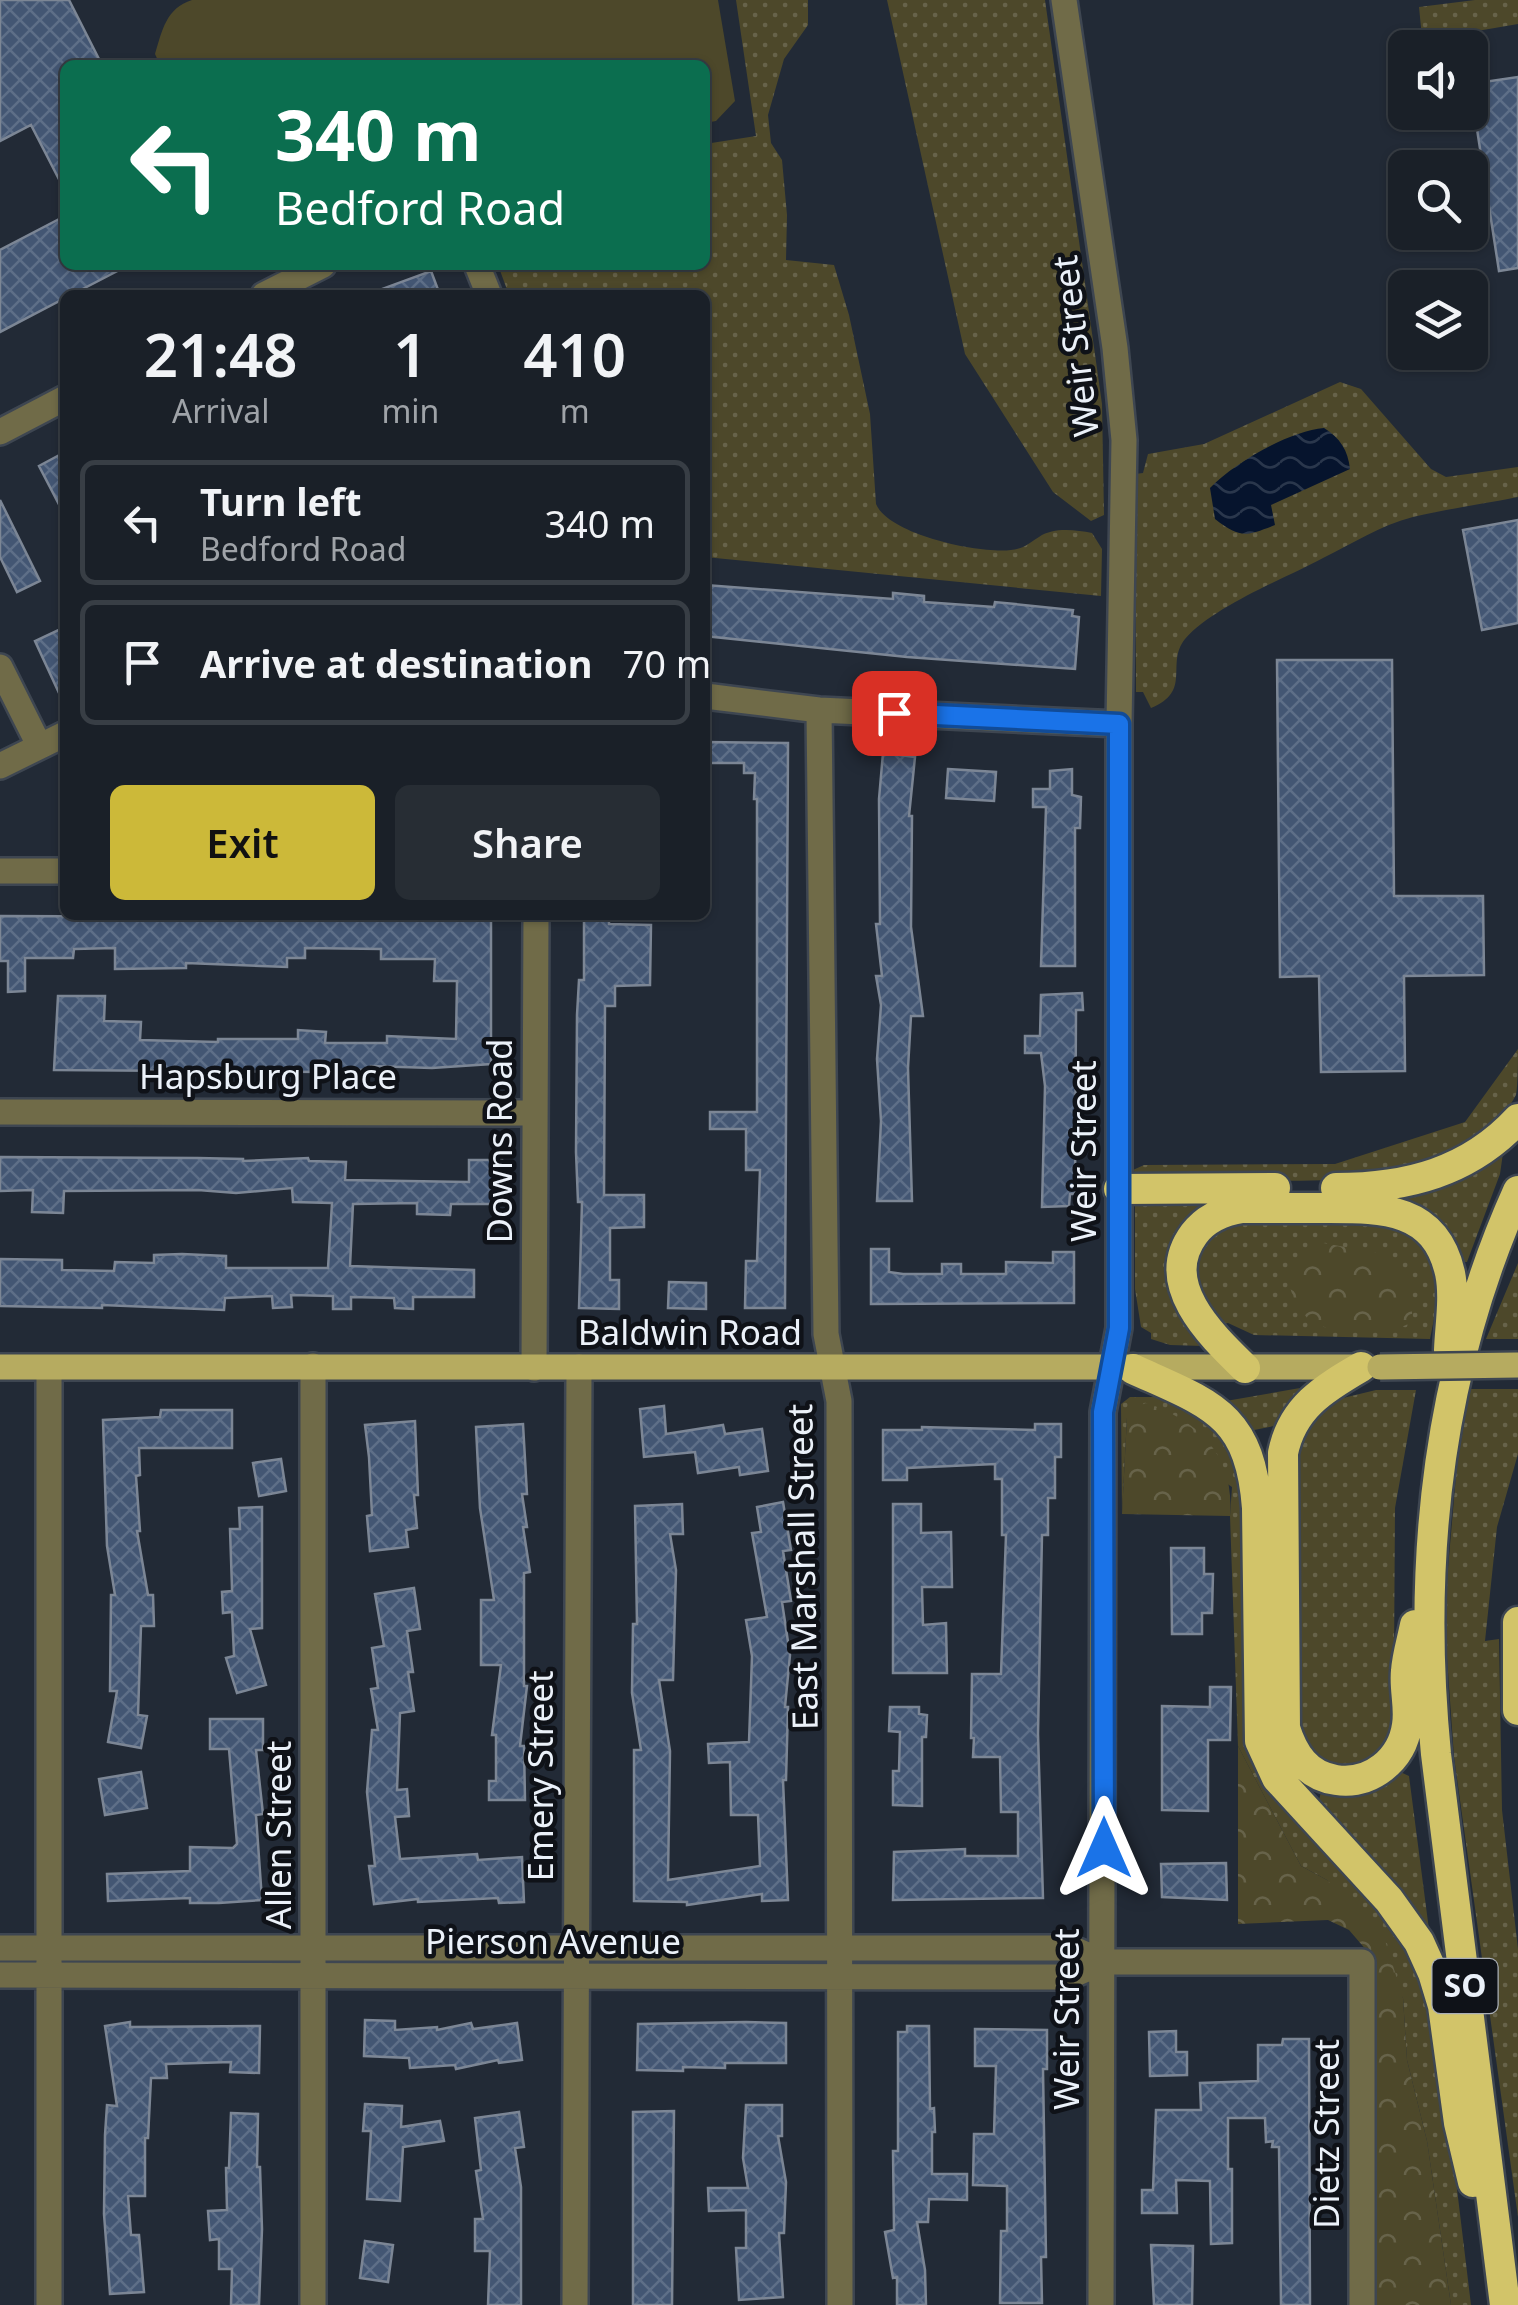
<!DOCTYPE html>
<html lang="en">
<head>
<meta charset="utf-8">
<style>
  body { margin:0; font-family:"Noto Sans",sans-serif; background:#272d34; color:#f1f3f6; height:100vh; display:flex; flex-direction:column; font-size:38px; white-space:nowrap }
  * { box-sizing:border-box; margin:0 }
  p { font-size:32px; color:#9fa3a8 }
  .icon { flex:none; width:55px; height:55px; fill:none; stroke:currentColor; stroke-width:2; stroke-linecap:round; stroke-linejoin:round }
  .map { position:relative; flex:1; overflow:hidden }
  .side { position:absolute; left:60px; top:290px; width:650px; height:630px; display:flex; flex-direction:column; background:#1a2028; border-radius:15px; box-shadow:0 2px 8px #0004,0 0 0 2px #383e45 }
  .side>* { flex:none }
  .guide { position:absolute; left:60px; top:60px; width:650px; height:210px; border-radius:15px; box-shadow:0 2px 8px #0004,0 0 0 2px #383e45; background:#0b6e4f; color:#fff; overflow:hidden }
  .tools { position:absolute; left:1388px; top:30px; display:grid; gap:20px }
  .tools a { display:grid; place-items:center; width:100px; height:100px; border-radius:15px; background:#1a2028; box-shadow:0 2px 8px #0004,0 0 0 2px #383e45; font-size:50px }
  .pin { position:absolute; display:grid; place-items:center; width:85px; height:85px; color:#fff; margin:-42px; border-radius:20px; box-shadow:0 5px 15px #0006 }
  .me { position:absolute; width:110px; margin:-55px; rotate:0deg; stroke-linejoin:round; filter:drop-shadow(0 0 8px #0008) }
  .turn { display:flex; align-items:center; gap:35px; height:210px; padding:0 50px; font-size:45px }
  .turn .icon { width:130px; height:130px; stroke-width:2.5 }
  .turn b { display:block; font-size:70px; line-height:85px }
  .eta { display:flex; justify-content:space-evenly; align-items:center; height:170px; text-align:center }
  .eta b { font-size:60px; font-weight:600; line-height:70px }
  .action { display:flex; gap:20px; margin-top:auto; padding:20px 50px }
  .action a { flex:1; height:115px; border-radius:15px; background:#ccb939; color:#111; font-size:40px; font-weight:600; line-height:115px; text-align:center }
  .action a+a { background:#272d34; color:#f1f3f6 }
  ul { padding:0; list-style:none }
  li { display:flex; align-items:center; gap:30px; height:125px; margin:0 20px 15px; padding:0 30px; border:5px solid #383e45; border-radius:15px }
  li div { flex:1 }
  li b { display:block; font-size:38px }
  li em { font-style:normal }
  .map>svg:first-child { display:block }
  .grass { fill:url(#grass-dots) }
  .forest { fill:url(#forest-crowns) }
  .green { fill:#4d482a }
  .water { fill:url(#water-waves) }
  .building { fill:url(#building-cross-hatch); stroke:#7c8695; stroke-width:2.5 }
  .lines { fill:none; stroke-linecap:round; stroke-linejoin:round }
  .minor-casing { stroke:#3e4651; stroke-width:30 }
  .major-casing { stroke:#3e4651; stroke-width:30 }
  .highway-casing { stroke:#3e4651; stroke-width:35 }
  .minor { stroke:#706b48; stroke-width:25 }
  .major { stroke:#b6ab60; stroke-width:25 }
  .highway { stroke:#d2c469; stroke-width:30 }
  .major-bridge-casing { stroke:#3e4651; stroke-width:30; stroke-linecap:butt }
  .major-bridge { stroke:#b6ab60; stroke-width:25 }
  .route-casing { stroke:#114b97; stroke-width:25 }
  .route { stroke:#1a73e8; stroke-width:18 }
  .labels { text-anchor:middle; stroke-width:9; stroke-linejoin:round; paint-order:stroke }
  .shield { fill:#0f1218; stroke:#a9aeb6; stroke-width:2.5 }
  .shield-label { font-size:32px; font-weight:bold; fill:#ebf1f9 }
  .street-label { font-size:35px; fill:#ebf1f9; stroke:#0f1218 }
</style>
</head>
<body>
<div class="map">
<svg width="1518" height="2305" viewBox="0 0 1518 2305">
  <defs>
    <pattern id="grass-dots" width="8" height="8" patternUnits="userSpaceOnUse" patternTransform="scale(2.5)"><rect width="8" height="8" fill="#4d482a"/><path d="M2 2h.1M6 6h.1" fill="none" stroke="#67634a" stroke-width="1.8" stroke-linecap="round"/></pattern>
    <pattern id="forest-crowns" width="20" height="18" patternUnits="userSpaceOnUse" patternTransform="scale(2.5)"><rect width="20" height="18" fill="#4d482a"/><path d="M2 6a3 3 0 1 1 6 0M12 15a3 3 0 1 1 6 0" fill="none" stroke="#67634a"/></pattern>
    <pattern id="water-waves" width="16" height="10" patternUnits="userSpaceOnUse" patternTransform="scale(2.5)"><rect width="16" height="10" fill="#06142d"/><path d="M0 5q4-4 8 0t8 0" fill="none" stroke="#2a374c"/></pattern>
    <pattern id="building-cross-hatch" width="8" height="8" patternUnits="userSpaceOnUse" patternTransform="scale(2.5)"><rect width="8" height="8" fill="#435673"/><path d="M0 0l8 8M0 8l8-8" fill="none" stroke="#5e6f88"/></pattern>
  </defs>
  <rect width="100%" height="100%" fill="#222a36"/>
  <path class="grass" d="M736,0H808V25L784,59L768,115L771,143L782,160L787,215L786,260L834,265L849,315L870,414L876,504C889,535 980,554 1011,550C1026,548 1027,544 1039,537C1054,527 1075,530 1092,533L1102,549L1101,596L705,557V295H509L498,265H705V144L756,136Z
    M887,0H1045L1102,404L1104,515L1091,521L1053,492L965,354Z
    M1475,0H1518V24L1442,37L1441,47H1423L1419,7Z
    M1340,382L1361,389L1431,469L1446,477L1518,467V497C1483,504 1447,509 1413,517C1381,525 1352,544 1323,558C1284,579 1214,606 1185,639C1165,664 1193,691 1151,708L1143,692H1136L1135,474L1143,473L1148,454L1204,444Z
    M1518,1049C1518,1062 1518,1084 1516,1095C1503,1121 1468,1147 1442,1160C1374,1192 1217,1178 1138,1176L1133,1170L1144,1165L1335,1164L1465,1122Z
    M1503,1153L1500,1174L1467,1262H1455L1371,1196Z
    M1234,1197L1183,1224L1204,1340L1203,1346L1170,1345L1151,1339V1333L1141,1327L1135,1289V1205L1139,1200Z
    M1239,1218H1383L1416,1232L1433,1255L1441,1284L1430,1339L1254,1335L1228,1323L1216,1325L1199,1299L1194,1259L1212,1228Z
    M1518,1263V1339H1486Z
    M1300,1388L1279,1425L1249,1431L1226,1401Z
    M1470,1389H1518V1454L1497,1527L1485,1641L1499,1639L1502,1810L1518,1949V2217L1454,1757L1444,1615L1457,1464Z
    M1376,1390H1416L1395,1508L1394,1661L1398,1712L1389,1741L1373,1759L1347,1767L1317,1759L1297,1731L1294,1439L1318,1408L1324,1412L1343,1398Z
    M1130,1397H1175L1235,1443L1246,1482L1248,1727L1388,1913L1435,2007L1471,2305H1451L1427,2141L1407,2060L1403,1998L1327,1880L1301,1866L1238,1746L1230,1516L1232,1487L1127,1417L1122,1514L1121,1404Z
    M1396,1770L1409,1776L1431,1945L1302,1790L1319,1800L1322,1788Z"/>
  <path class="forest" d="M1318,1242L1388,1255L1409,1285L1413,1322L1392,1331L1328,1328L1311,1323L1294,1301L1287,1276Z
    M1146,1403C1200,1421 1235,1457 1230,1516L1122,1514L1127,1417L1134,1408Z
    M1238,1746L1301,1866L1327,1880L1384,1937L1403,1998L1407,2060L1427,2141L1451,2305H1376L1374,1959L1349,1930L1328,1920L1238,1924Z"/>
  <path class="green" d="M192,0H718L735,101L716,121L705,123V65H160L155,54C162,31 166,8 192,0Z"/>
  <path class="water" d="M1324,428C1340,438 1348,450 1350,469L1271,505L1275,525C1246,536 1241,539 1215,519L1210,488C1234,463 1289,431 1324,428Z"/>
  <path class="building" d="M0,0H69L102,65H65V191L31,125L0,141Z
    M1518,77V268L1499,271L1470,84Z
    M65,216V265H129L71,295H65V298L0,332V250Z
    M431,271L440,295H371V293Z
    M65,452V516L39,466Z
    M0,500L40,581L17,592L0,557Z
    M1518,520V623L1482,630L1463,530Z
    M705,585L893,599V593L924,596V602L994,607L995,602L1073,610L1072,616L1079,617L1075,669L907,657L705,636Z
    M65,627V706L35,641Z
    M1277,660H1392L1394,896H1483L1484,975L1404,976L1405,1071L1321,1072L1319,976L1280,977Z
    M705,742L788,743L785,1308H745L746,1261H757L760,1170H746V1129H710V1112H757V799H754L755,773H744V763H705Z
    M883,753L915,757L909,816H912L911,927L923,1016H911L908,1068L912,1201H877L881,1121L877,1059L881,1005L876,976H882L876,924H880L879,799Z
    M948,769L996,772L994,801L946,798Z
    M1072,769V795L1081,797L1080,828H1075V966H1041L1046,807H1033V789H1050V771Z
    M584,915H609V924L651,925L650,985L615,986V1006H605L604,1195H644V1227L610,1228V1280H619V1309L579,1308L582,1202H578L576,1152L577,1015L579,980H584Z
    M0,916L491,918V1064L432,1068L371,1066V1070L324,1069V1072L54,1070L58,996H105L104,1021L141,1022L140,1040L218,1042V1039H298V1030L326,1032L325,1043H387V1036L456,1039L457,981H434L435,959H381V949L305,948V958H287V967L186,963V968L115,969V948L74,949L73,958H25V991L8,992V961H0Z
    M1082,993L1083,1010H1076L1075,1194H1070L1069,1206L1042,1207L1045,1086L1041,1053H1025V1036H1040L1041,995Z
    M0,1157L198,1158L243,1159V1161L308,1158L309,1161L346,1162L345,1180L469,1182V1160H502V1204H451L450,1215L417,1214V1203L353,1204L350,1266L474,1270V1297H413V1309L395,1308L394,1298L351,1297V1309H333V1296L291,1295L292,1307L273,1308L272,1296L225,1298L224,1310L102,1305V1308L0,1306V1259L62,1260V1270L114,1271L115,1262L154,1263V1255L182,1254L226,1256V1268H328L332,1203L293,1202L292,1188L236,1193L198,1190L64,1191L63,1213L32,1212L33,1190L0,1191Z
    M871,1249H889V1272L903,1274H942V1264H961V1274H1006V1262L1053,1263V1252H1074V1303L871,1304Z
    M669,1282L706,1283V1309L668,1308Z
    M664,1406L666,1434L723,1425L725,1434L762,1429L768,1471L740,1475L739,1467L698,1473L695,1452L644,1457L640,1409Z
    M161,1410H232V1448H139L140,1475L136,1476L140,1531H137L148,1595H153L154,1626H141L138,1715L147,1716L141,1748L108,1742L117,1691H110L111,1595H115L107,1546L103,1420L160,1417Z
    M415,1421L418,1495H414L417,1528L406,1530L408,1547L370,1551L367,1516L372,1515L369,1457L365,1425Z
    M523,1424L527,1494H522L527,1527H523L530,1572L524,1573V1686H527L520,1746H524L525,1800H489V1781H496V1735H492L501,1665H481V1600H494L480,1508L476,1427Z
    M1035,1424H1061V1457H1055V1498H1048V1535H1042L1038,1734L1043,1898L893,1900L894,1852L965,1849V1856H1018V1812H1001L1000,1757H973L974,1738H971L972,1674H1001L1006,1535H1002V1479H995V1464L907,1468V1480H883V1430H922V1427L1035,1430Z
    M281,1459L286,1491L259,1496L253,1463Z
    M783,1502L791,1550L783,1551L791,1601L782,1602L790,1655L785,1707H788L786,1780H783L788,1900L762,1901V1894L687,1905V1902L634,1901V1750H641L632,1693L633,1624H637L635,1506L682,1504L683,1534H670L676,1570L673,1680H659L670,1751L668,1880L760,1866L758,1815H731L730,1762L709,1763L708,1744L749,1742L752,1656L746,1620L767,1617L752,1533L761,1532L757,1507Z
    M893,1504H921V1533L951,1532L952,1587H922L923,1625L946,1623L947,1673H893Z
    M262,1507V1628L250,1629L266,1685L237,1693L226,1658L234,1656L232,1612L223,1613L222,1592L232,1591V1588L230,1529H240L239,1508Z
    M1171,1548H1204V1574H1213L1212,1613H1202V1634H1172Z
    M414,1588L420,1629L407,1631L413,1672H408L414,1711L400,1713L397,1790L407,1789L409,1816L395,1817L400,1859L477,1854L478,1860L522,1857L524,1902L499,1903L498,1898L418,1902V1899L374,1904L369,1866H375L367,1792L372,1730H378L371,1689L378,1688L372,1648L384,1646L375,1594Z
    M1210,1687H1231L1230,1740H1208V1811L1162,1810V1706L1210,1707Z
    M890,1707H919V1714L927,1715L926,1737H922V1806L893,1805V1771H899L900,1732L889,1731Z
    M210,1719H263V1750H256L263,1814L256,1815L262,1900L219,1903H190V1898L108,1901L107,1874L190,1871V1847L233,1848L237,1844L229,1749H210Z
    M141,1772L147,1808L105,1815L99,1779Z
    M1226,1863L1227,1900L1162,1897L1161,1864Z
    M365,2020L395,2021V2030L437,2027V2030L471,2023L473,2029L517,2023L522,2060L499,2063L498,2060L456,2069L455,2065L410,2068L409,2058L364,2056Z
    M130,2022V2027L260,2026L259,2073L230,2072L231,2062L166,2064L167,2078H151L148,2138H145V2196H128L131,2235H139L144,2292L110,2294L104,2214L105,2135L107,2105L117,2106L105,2026Z
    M746,2022L786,2023V2063H725V2068L683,2067V2071L637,2070L638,2024Z
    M907,2026H929L930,2109L934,2108L935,2132H932V2174H967V2200L929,2199L928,2222H917L925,2270L926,2305H897V2277L893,2278L885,2232L894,2230L893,2151H898V2032H907Z
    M975,2029L1047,2030V2069H1043L1046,2257H1041L1042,2303H1000L1001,2231H1007V2186L973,2185L974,2134H994L996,2066H975Z
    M1176,2031V2052H1187V2075L1150,2076L1149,2032Z
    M1283,2039H1309L1310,2305H1281L1279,2147H1272L1273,2141L1266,2142L1265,2118H1228V2169H1232V2243L1211,2244L1210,2181L1176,2180L1177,2213H1142V2190H1153L1156,2110H1201L1200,2083L1258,2081V2045H1282Z
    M365,2104L402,2106L401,2127L440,2121L444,2141L403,2147L400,2201L367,2199L371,2131H363Z
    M746,2105H782V2136H778L786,2182L784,2233H779L783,2297L739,2300L736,2248H746V2210L709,2211L708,2188H748L743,2158Z
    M674,2111L672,2305H633V2112Z
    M519,2112L524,2147L515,2148L521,2187V2305H488L490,2251H475V2219H483L476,2171L481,2170L475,2118Z
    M231,2113L258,2114L257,2167H260L262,2229L259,2305H231L232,2269H219V2239L210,2240L208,2211L227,2210L226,2168H229Z
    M365,2241L393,2245L388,2282L360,2278Z
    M1151,2245L1193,2246L1192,2305H1154Z"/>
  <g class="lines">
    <g class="minor-casing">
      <path id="minor" d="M1064,0L1115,348L1124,440L1119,724V1328L1103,1412L1101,2305
        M477,265L489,295
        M264,295L323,265
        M0,432L65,398
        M0,667L39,745
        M705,696L819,710L1119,724
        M819,710L826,1334L839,1401L840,2305
        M0,766L65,734
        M0,871H65
        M0,1112L535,1113
        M49,1368V2305
        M534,1368L536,915
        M0,1948H1071L1103,1962H1362V2305
        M0,1975L1068,1977L1103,1962
        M313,2305V1366
        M575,2305L579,1367"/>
    </g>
    <g class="major-casing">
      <path id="major" d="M0,1367H1365"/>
    </g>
    <g class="highway-casing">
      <path id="highway" d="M1336,1188C1407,1188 1469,1172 1518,1119
        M1119,1189L1275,1188
        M1361,1367C1323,1389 1292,1408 1283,1453L1285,1728C1293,1754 1307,1776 1336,1780C1371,1785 1402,1760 1407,1725C1410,1707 1404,1689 1406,1671C1407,1656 1412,1640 1415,1625
        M1245,1368C1211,1335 1157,1284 1194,1234C1206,1218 1223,1211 1242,1208C1270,1208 1298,1208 1327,1208C1382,1208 1435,1207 1450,1273C1455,1297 1450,1325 1449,1350
        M1133,1369C1210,1404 1250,1413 1257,1508L1260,1741L1277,1778L1389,1900L1419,1942L1433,1973L1443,2006L1459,2123L1473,2182
        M1518,1622V1710
        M1505,2305L1436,1754C1417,1561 1438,1369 1518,1191"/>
    </g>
    <use href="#minor" class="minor"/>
    <use href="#major" class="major"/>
    <use href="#highway" class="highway"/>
    <g class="major-bridge-casing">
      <path id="major-bridge" d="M1380,1367L1518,1365"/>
    </g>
    <use href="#major-bridge" class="major-bridge"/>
  </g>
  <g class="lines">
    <g class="route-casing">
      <path id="route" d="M894,713L1119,724V1328L1103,1412L1104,1848"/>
    </g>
    <use href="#route" class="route"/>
  </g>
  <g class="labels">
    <rect class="shield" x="1432.5" y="1959" width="65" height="54" rx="8"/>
    <g class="shield-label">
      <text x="1465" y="1997">SO</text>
    </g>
    <g class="street-label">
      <text transform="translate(1076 346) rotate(-97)" y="12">Weir Street</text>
      <text x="268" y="1089">Hapsburg Place</text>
      <text transform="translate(500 1141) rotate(-90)" y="12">Downs Road</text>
      <text transform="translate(1084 1151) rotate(-90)" y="12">Weir Street</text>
      <text x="690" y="1345">Baldwin Road</text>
      <text transform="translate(803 1567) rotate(-91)" y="12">East Marshall Street</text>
      <text transform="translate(541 1776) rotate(-90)" y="12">Emery Street</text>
      <text transform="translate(279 1835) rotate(-90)" y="12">Allen Street</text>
      <text x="553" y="1954">Pierson Avenue</text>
      <text transform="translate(1067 2019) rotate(-90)" y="12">Weir Street</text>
      <text transform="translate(1327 2134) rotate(-90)" y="12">Dietz Street</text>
    </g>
  </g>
</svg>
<div class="tools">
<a><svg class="icon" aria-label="sound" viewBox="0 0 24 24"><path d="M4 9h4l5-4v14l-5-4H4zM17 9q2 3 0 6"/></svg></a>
<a><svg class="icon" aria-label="search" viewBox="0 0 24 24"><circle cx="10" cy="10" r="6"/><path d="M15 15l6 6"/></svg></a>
<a><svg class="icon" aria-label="layers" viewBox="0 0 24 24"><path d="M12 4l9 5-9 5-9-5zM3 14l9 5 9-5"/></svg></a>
</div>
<div class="pin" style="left:894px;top:713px;background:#d93025"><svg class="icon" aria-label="arrive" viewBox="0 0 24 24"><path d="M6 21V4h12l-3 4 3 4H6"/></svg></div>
<svg class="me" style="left:1104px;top:1848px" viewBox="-20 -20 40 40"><path d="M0-17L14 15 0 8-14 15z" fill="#1a73e8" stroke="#fff" stroke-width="4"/></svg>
<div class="guide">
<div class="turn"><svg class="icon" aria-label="left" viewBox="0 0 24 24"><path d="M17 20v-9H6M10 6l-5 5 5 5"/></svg><div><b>340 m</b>Bedford Road</div></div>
</div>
<section class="side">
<div class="eta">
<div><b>21:48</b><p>Arrival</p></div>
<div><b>1</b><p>min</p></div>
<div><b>410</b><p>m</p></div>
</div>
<ul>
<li><svg class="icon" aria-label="left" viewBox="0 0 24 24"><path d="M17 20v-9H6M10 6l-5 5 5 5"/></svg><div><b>Turn left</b><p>Bedford Road</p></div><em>340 m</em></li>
<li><svg class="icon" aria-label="arrive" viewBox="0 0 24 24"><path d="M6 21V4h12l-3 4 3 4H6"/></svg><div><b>Arrive at destination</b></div><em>70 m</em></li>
</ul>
<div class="action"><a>Exit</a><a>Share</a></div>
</section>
</div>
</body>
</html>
